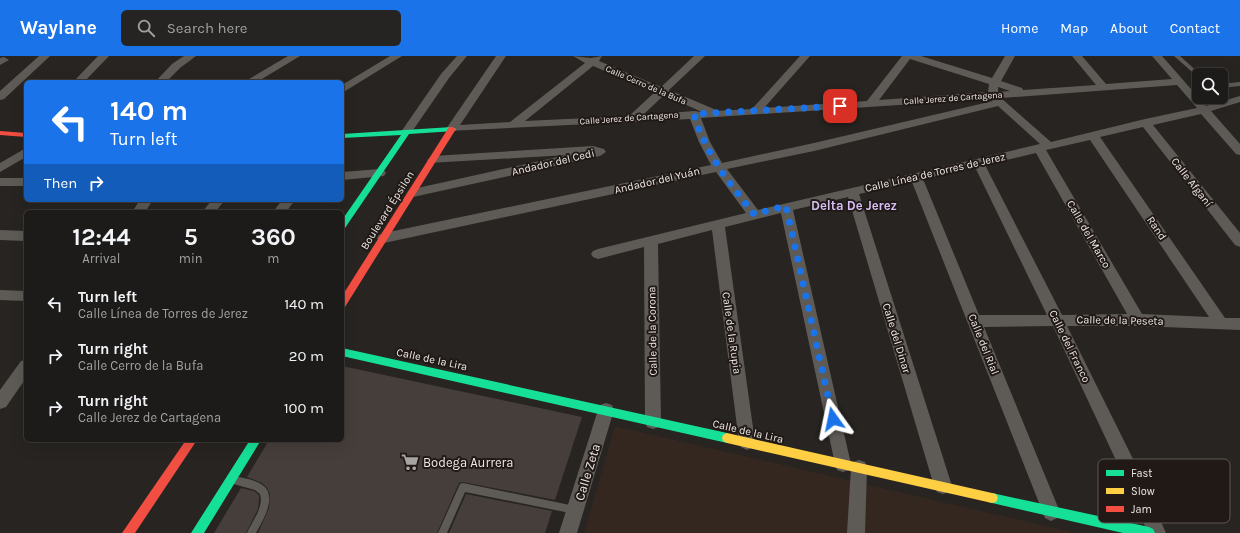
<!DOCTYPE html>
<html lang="en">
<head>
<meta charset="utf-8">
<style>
  body { margin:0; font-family:Karla,sans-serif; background:#252422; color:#f1f3f6; height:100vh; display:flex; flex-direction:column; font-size:15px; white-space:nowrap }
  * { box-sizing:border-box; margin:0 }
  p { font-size:13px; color:#a0a1a2 }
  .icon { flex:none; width:22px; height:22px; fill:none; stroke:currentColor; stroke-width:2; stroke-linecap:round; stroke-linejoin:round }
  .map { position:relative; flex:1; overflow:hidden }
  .details { position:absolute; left:24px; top:154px; width:320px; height:232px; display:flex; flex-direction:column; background:#1d1b19; border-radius:6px; box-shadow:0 4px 16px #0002,0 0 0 1px #3b3938 }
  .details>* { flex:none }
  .banner { position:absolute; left:24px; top:24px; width:320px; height:122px; border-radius:6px; box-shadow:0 4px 16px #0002,0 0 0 1px #3b3938; background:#1a73e8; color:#fff; overflow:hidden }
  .controls { position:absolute; left:1192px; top:12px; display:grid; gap:8px }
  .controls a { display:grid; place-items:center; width:36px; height:36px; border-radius:6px; background:#1d1b19; box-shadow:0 4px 16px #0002,0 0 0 1px #3b3938; font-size:20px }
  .pin { position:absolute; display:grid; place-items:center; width:34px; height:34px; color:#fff; margin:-17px; border-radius:8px; box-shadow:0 2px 6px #0006 }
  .me { position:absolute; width:44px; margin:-22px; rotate:348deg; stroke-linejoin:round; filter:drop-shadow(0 0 3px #0008) }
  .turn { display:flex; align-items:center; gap:14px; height:84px; padding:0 20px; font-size:18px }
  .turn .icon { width:52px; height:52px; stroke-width:2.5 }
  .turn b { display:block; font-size:28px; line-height:34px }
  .then { display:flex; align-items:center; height:38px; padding:0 20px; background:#0003; gap:8px; font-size:15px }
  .eta { display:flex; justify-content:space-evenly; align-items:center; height:68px; text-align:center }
  .eta b { font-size:24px; font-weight:700; line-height:28px }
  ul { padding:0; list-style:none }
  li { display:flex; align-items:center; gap:12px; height:52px; padding:0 20px }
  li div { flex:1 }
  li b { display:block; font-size:15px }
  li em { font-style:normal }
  header { display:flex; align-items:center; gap:24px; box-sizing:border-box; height:56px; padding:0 20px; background:#1a73e8; color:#fff }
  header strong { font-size:19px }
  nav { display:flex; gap:22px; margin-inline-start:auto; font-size:14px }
  .search { width:280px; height:36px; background:#252422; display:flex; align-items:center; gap:10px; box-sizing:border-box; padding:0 14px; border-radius:6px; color:#a0a1a2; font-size:15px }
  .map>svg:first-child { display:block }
  .built { fill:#332720 }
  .building { fill:#463e3b }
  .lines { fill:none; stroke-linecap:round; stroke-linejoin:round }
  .lane { fill:#5e5b57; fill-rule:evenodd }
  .street { fill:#5e5b57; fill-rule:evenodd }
  .fast { fill:#16e098; fill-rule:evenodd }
  .slow { fill:#ffcf43; fill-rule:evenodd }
  .jam { fill:#f24e42; fill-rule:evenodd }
  .route { stroke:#1a73e8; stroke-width:7; stroke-dasharray:0 12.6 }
  .labels { text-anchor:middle; stroke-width:4; stroke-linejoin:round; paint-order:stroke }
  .far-street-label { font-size:9px; fill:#eee9e6; stroke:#201915 }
  .street-label { font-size:11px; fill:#eee9e6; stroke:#201915 }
  .quarter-label { font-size:13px; font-weight:bold; fill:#d6bff7; stroke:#201915 }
  .near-poi-label { font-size:13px; fill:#eee9e6; stroke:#201915; text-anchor:start }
  .near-street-label { font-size:13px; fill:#eee9e6; stroke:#201915 }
  .key { fill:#201915; stroke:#5e5754; stroke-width:1 }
  .key-label { font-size:11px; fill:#eee9e6 }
</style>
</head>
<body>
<header>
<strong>Waylane</strong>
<div class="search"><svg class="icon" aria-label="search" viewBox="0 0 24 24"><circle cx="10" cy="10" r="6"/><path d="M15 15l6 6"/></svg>Search here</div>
<nav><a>Home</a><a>Map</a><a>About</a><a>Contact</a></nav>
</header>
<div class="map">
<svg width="1240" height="477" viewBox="0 0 1240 477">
  <rect width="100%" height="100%" fill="#272421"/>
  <path class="built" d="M615,370L1076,477H584Z"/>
  <path class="building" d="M342,310L582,361L555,444L463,426L459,427L437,477H258L269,452L270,438L267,432L262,427L247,421L269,384H342Z
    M241,432L254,435L259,439V443L258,453L246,477H214Z
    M466,438L552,455L545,477H449Z"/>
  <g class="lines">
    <path class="lane" d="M1174,0H1180L1201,19H1199V22Z
      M1240,26V30L1221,32V28Z
      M233,420C242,422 253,423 261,428C279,439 263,464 256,477H247C252,465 264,452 260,438L255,434L230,427L229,424L230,421Z
      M463,427L575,450L578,451L579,454L578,457L575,458L465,436L447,477H438L460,428Z"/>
    <path class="street" d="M39,0H50L4,43L0,44V35Z
      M98,0H109L84,26H73Z
      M184,0H196L180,12L166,26H155L172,8Z
      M288,0H300L257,26H244Z
      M390,0H402L342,37V29Z
      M457,0H467L449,22L411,77H403L401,75L403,73L441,18Z
      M496,0H506L460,69L510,66L585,7L573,0L591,2L602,0L599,5L661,31L694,0H705L669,34L714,53L715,55L752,53L800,0H810L764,52L867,45L902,0H921L992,22L1005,0H1015L1001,25L1022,32L1023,34L1096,29L1072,0H1082L1106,28L1172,23L1152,0H1162L1206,50L1240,40V46L1211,55L1240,88V99L1236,98L1201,58L1153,69L1240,177V191L1235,189L1143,71L1100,81L1225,262H1240V274L1138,270H1067L1134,405L1166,477H1148L1121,415L1053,270L984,271L1060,456L1057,462L1051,465L1045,462L912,126L859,138L952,430L949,436L943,438L937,436L934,430L848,141L793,154L851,408L849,414L843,416L837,414L835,408L781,157L725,171L755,386L753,391L747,394L741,391L739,386L712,174L658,188L661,366L659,371L653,373L647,371L645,366L644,191L598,203L593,201L591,198L593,195L598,193L746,157L716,116L384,187L379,185L377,182L379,179L384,177L711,109L699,86L690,63L448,75L446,73ZM910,3L989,28L988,36L879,44ZM593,10L655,36L629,60L525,65ZM1177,29L1197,52L1145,63L1051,86L1001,42ZM998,31L1010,35L998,36ZM664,39L702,56L694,55L643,59ZM990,43L993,45L814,87L722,107L710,86L701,62ZM998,50L1040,88L758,154L727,113L814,95ZM1090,84L1209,261L1142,258L1046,94ZM1036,97L1127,258L1062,259L985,109ZM975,111L1047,259H979L923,123Z
      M4,1L9,4L0,9V2Z
      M593,90L604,93L606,96L600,100L413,141L409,140L407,137L409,134L413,133L567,99L429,107L427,104L433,100Z
      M26,92V101L0,116V107Z
      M380,113L384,114L386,117L384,120L342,124V116Z
      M0,122H26V130H0Z
      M140,144H153L145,156H132Z
      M212,144H225L215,156H202Z
      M282,144H295L286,156H273Z
      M0,174L26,175V185L0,184Z
      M0,234L26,235V245L0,244Z
      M26,304V322L6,351L0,353V334L21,305Z
      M606,347L612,349L614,354L577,477H559L598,354L600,349Z
      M859,404L865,406L867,412L865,477H847L851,412L853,406Z"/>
    <path class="fast" d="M452,71L456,73L455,75L409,78L345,172L342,173V164L401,79L342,82V78Z
      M342,292L727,377L731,379L732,382L731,385L727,387L342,300Z
      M250,384H261L204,477H191Z
      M992,437L1149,471L1153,473L1155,477H1123L992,447L988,446L986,442L988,438Z"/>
    <path class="slow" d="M727,377L992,437L996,438L998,442L996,446L992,447L727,387L723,385L722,382L723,379Z"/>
    <path class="jam" d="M449,71H452L456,73L345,251L342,252V240Z
      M0,75L26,77V81L0,79Z
      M186,384H197L135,477H122Z"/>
  </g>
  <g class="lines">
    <path class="route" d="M833,363L786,150L754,158C729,127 705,97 694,58L840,50"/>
  </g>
  <defs>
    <g id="supermarket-bare" transform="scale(1.38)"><path d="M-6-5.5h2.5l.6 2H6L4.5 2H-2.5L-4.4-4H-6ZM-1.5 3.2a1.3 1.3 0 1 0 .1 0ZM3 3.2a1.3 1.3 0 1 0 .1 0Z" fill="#a8a4a1" stroke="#201915" stroke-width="2.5" paint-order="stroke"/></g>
  </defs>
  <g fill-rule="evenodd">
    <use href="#supermarket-bare" x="410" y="406"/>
  </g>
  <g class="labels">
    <g class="far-street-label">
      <text transform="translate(646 29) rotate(23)" y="3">Calle Cerro de la Bufa</text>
      <text transform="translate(953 42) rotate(-4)" y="3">Calle Jerez de Cartagena</text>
      <text transform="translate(629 62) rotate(-4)" y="3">Calle Jerez de Cartagena</text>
    </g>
    <g class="street-label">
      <text transform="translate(553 106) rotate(-13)" y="4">Andador del Cedi</text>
      <text transform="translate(935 116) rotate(-13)" y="4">Calle Línea de Torres de Jerez</text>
      <text transform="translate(657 124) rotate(-13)" y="4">Andador del Yuán</text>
      <text transform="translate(1192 126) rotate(52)" y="4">Calle Afganí</text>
      <text transform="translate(387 154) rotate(-58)" y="4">Boulevard Épsilon</text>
      <text transform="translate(1157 172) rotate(56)" y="4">Rand</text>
      <text transform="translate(1089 178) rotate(60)" y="4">Calle del Marco</text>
      <text transform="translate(1120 264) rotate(1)" y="4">Calle de la Peseta</text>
      <text transform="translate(652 275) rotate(-91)" y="4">Calle de la Corona</text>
      <text transform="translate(732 277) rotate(82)" y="4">Calle de la Rupia</text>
      <text transform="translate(897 282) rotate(73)" y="4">Calle del Dinar</text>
      <text transform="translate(984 288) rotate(68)" y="4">Calle del Rial</text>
      <text transform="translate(1070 290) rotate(64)" y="4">Calle del Franco</text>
      <text transform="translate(432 303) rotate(12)" y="4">Calle de la Lira</text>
      <text transform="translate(748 375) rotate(13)" y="4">Calle de la Lira</text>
    </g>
    <g class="quarter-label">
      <text x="854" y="154">Delta De Jerez</text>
    </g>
    <g class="near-poi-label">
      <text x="423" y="411">Bodega Aurrera</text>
    </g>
    <g class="near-street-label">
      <text transform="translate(587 416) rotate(-73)" y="5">Calle Zeta</text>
    </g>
  </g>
  <rect x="1098" y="403" width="132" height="64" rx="6" class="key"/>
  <rect x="1106" y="414" width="18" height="6" fill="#16e098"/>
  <rect x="1106" y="432" width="18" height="6" fill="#ffcf43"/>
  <rect x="1106" y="450" width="18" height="6" fill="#f24e42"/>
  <g class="key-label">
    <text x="1131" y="421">Fast</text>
    <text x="1131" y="439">Slow</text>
    <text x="1131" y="457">Jam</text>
  </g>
</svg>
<div class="controls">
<a><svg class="icon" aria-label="search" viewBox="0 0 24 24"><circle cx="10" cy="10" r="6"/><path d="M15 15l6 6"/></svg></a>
</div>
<div class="pin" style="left:840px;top:50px;background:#d93025"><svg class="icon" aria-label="arrive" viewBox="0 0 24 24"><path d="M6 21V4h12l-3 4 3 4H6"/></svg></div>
<svg class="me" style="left:833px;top:363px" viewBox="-20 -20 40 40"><path d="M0-17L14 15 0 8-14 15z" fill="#1a73e8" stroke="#fff" stroke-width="4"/></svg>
<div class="banner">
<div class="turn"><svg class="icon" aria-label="left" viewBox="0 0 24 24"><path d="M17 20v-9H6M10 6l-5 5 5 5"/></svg><div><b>140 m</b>Turn left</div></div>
<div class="then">Then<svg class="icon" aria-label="right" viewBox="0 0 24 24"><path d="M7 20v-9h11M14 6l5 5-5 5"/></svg></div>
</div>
<section class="details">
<div class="eta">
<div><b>12:44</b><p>Arrival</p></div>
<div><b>5</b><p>min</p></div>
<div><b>360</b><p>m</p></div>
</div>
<ul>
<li><svg class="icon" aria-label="left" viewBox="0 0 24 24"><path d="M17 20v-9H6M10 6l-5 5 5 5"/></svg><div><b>Turn left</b><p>Calle Línea de Torres de Jerez</p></div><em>140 m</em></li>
<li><svg class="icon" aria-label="right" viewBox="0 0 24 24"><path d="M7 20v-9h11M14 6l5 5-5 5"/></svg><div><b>Turn right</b><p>Calle Cerro de la Bufa</p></div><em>20 m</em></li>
<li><svg class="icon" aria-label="right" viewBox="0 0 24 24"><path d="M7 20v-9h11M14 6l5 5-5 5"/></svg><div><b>Turn right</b><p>Calle Jerez de Cartagena</p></div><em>100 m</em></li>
</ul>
</section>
</div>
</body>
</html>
